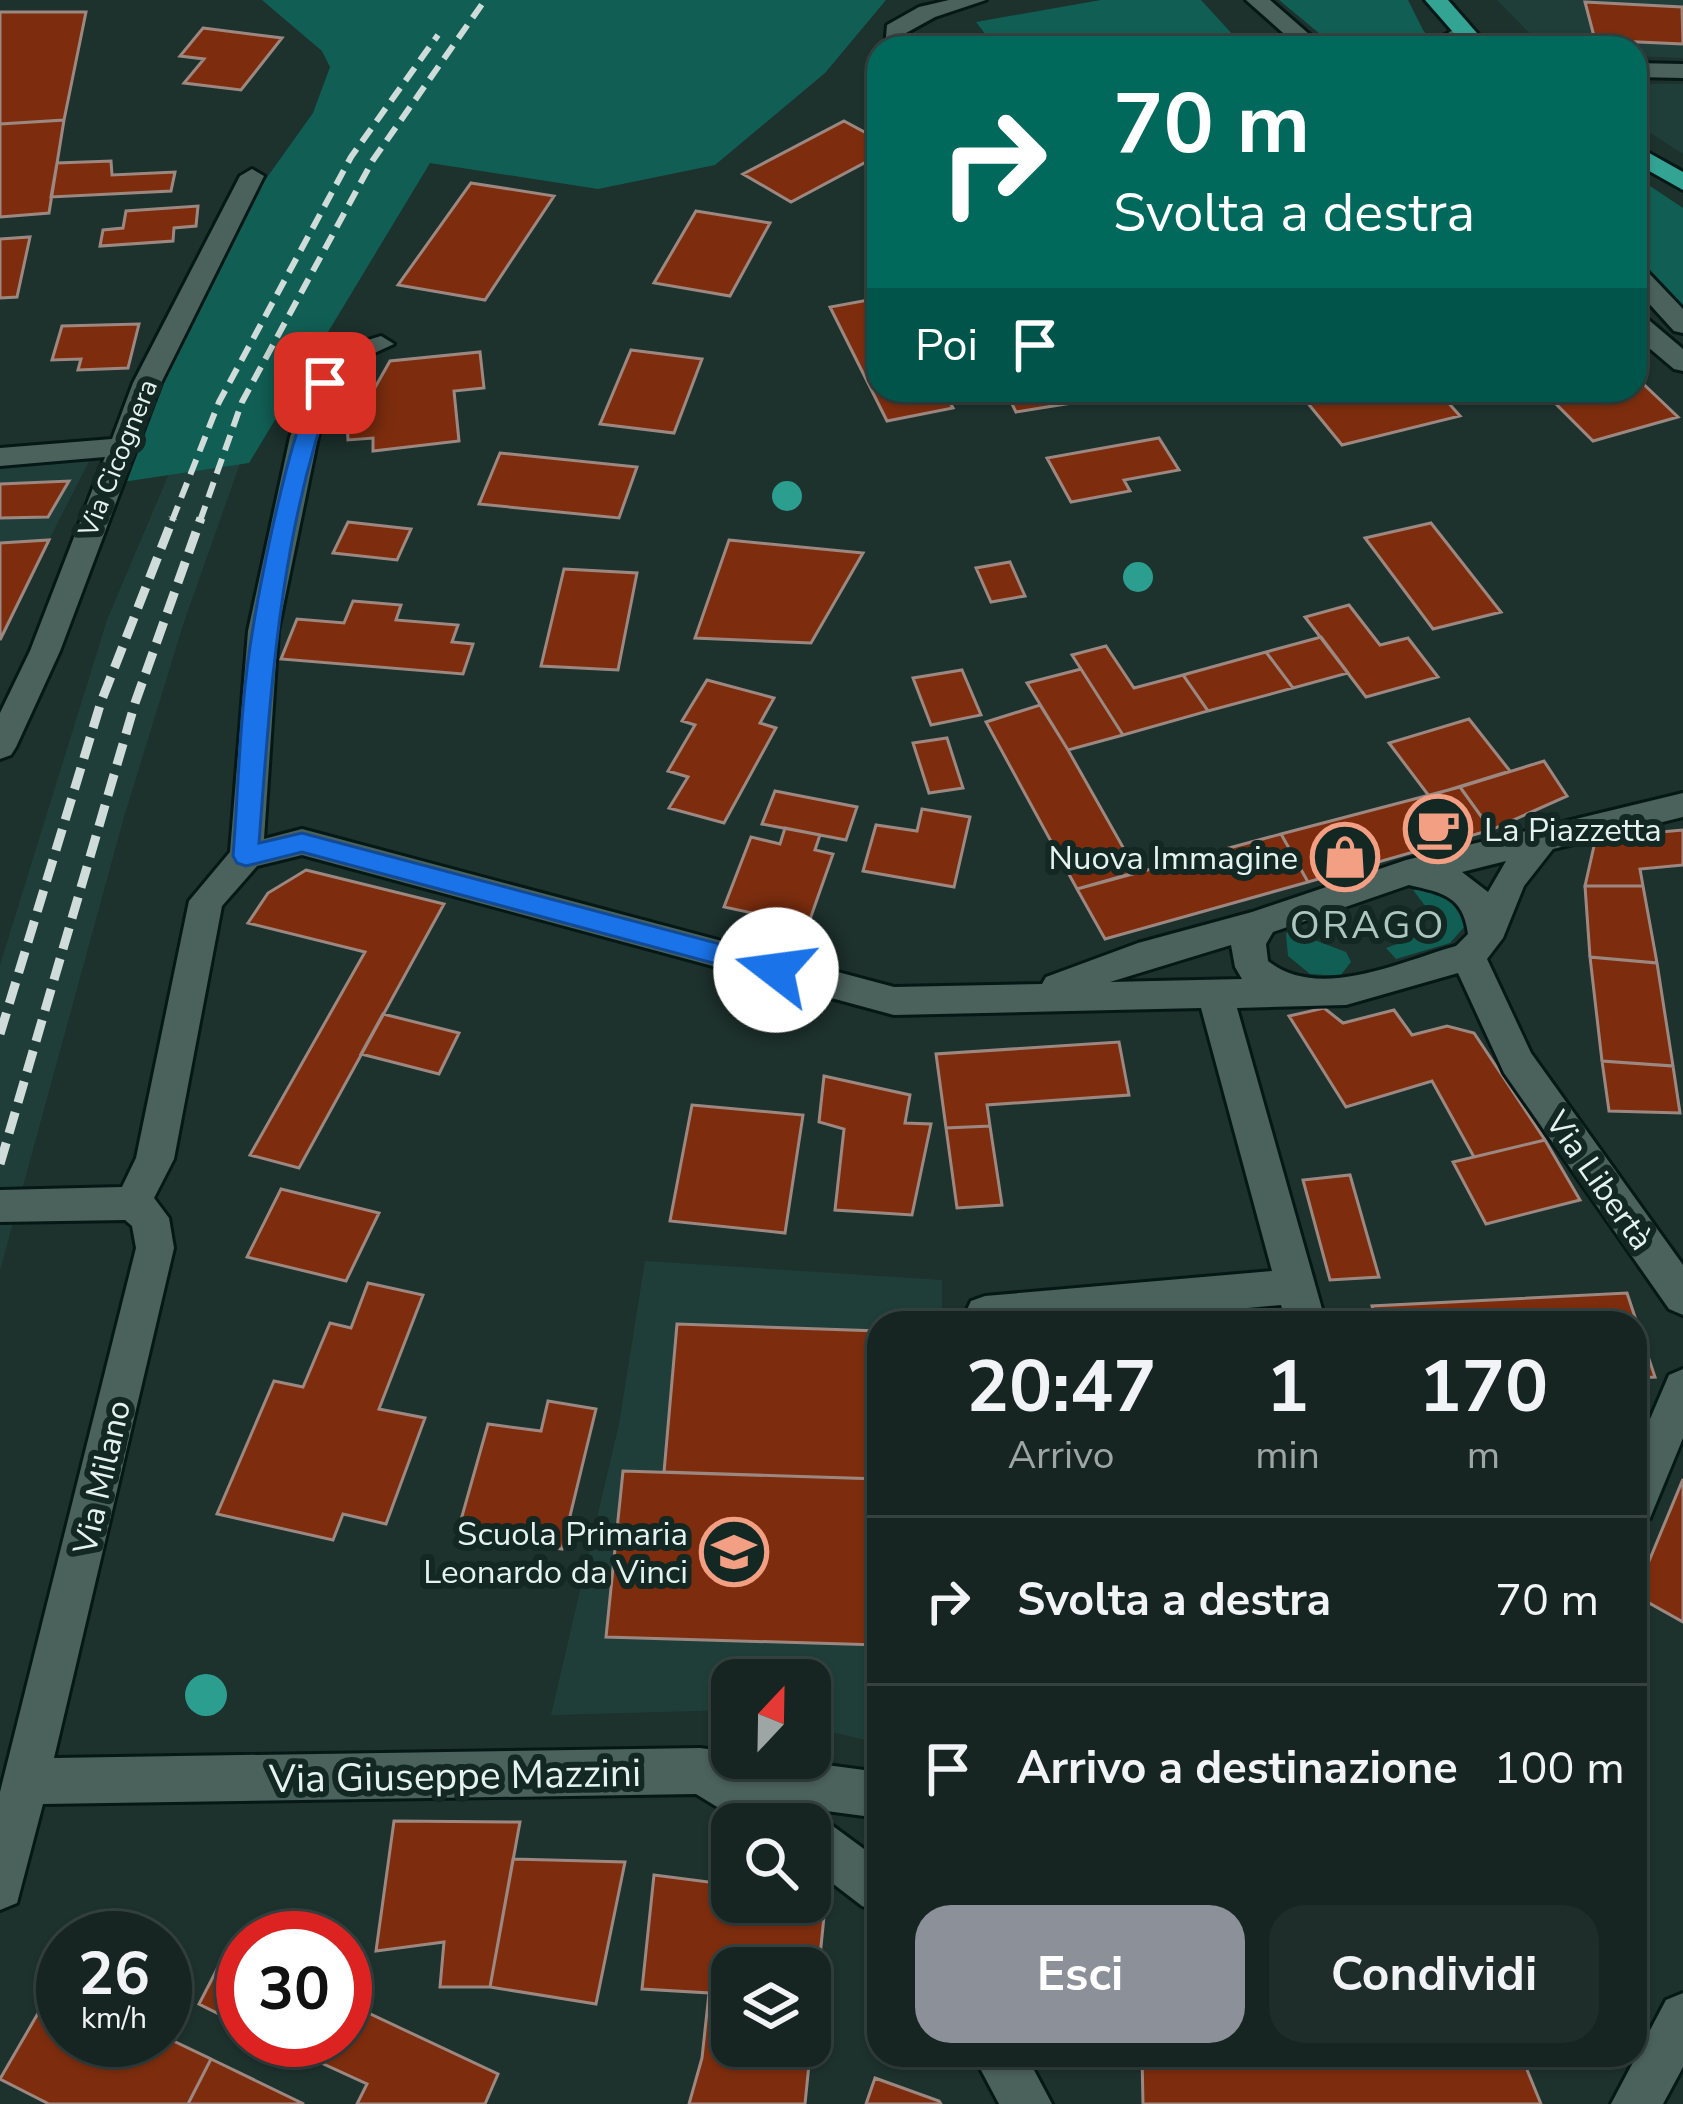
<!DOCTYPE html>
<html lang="it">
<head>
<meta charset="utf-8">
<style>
  body { margin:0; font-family:"Nunito Sans",sans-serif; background:#1f2d2a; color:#f1f3f6; height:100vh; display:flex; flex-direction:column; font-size:45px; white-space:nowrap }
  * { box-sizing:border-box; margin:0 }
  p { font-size:39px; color:#9ea5a5 }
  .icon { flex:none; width:66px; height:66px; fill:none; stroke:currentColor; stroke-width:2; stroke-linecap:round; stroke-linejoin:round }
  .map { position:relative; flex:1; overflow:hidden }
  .side { position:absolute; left:867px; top:1311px; width:780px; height:756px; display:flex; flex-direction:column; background:#162522; border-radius:36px; box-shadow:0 3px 9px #0004,0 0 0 3px #354240 }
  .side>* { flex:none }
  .top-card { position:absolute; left:867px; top:36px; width:780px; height:366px; border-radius:36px; box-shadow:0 3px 9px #0004,0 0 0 3px #354240; background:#00695c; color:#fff; overflow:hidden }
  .needle { width:78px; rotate:22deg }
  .tools { position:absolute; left:711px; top:1659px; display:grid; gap:24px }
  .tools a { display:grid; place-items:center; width:120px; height:120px; border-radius:24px; background:#162522; box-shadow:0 3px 9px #0004,0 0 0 3px #354240; font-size:60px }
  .speed { position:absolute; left:36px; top:1911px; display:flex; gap:24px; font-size:60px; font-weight:700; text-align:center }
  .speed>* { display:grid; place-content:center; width:156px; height:156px; border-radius:50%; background:#162522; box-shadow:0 3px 9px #0004,0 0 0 3px #354240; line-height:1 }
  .speed small { font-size:30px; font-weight:400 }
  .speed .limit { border:18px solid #d22; background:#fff; color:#111 }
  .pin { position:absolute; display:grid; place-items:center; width:102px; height:102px; color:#fff; margin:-51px; border-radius:24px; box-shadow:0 6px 18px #0006 }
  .me { position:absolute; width:132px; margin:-66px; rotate:285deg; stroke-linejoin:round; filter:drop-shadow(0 0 9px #0008) }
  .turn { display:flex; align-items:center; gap:42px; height:252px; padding:0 48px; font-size:54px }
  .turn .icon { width:156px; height:156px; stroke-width:2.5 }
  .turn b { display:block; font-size:84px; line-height:102px }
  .then { display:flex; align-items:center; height:114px; padding:0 48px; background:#0003; gap:24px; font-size:45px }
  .eta { display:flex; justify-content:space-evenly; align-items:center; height:204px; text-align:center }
  .eta b { font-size:72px; font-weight:700; line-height:84px }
  .primary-button { display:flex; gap:24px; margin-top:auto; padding:24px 48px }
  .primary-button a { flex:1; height:138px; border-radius:36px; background:#8c9099; color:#fff; font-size:48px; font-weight:700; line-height:138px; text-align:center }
  .primary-button a+a { background:#1f2d2a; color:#f1f3f6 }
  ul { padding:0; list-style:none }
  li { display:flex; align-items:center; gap:36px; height:168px; padding:0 48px; border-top:3px solid #354240 }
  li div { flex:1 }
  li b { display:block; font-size:45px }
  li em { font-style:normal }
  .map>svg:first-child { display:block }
  .built { fill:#203e39 }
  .green { fill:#115f54 }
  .building { fill:#7d2d0e; stroke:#9c8881; stroke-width:3; fill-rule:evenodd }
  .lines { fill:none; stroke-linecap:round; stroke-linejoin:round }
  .minor-casing { stroke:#051815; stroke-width:6 }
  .major-casing { stroke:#051815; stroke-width:6 }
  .minor { fill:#4b615c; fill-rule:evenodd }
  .major { fill:#33a394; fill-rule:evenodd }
  .rail-far1 { stroke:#cfdcd9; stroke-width:6; stroke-dasharray:16 9; stroke-linecap:butt }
  .rail { stroke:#cfdcd9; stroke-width:9; stroke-dasharray:22 10; stroke-linecap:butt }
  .tree { fill:#2c9e8f }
  .route { fill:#1a73e8; stroke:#114b97; stroke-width:3 }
  .labels { text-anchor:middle; stroke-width:12; stroke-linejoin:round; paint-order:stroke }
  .far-street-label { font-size:27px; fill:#e5f2ef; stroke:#132723 }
  .poi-label { font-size:33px; fill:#e5f2ef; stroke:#132723; text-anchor:end }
  .street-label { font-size:33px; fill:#e5f2ef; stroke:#132723 }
  .quarter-label { font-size:39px; letter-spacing:3px; fill:#aec6c1; stroke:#132723 }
  .near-street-label { font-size:39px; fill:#e5f2ef; stroke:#132723 }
</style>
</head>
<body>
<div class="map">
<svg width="1683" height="2104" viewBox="0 0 1683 2104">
  <rect width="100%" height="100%" fill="#1d312d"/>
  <path class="built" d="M1497,0H1683V58L1635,56V48H1544Z
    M1651,84H1683V154L1635,123V92Z
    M179,450L244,452L183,625L124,817L0,1270V965L107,620Z
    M90,459L49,540L0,639V464Z
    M645,1261L942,1280V1323H879V1743L810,1727V1680H732V1710L551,1715L619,1424Z"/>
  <path class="green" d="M262,0H886L825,73L715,165L598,189L430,163L249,463L109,484L263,183L313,113L330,67L322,51Z
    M1101,0H1201L1245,48H996L976,22Z
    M1279,0H1408L1423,30L1438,48H1337Z
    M1635,176L1683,208V336L1635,296Z
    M1428,889L1456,902L1465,926L1450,943L1396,959L1386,948L1442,928L1413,890Z
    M1293,924L1317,941L1346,952L1351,962L1340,976L1310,974L1288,956L1286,934Z"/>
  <path class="building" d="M1585,2L1682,7L1683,44L1595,40Z
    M0,12H86L64,120L0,124Z
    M203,28L282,38L241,90L184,83L204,59L180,56Z
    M64,120L49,213L0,217V124Z
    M844,121L879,140V155L791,202L743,174Z
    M111,161L112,175L175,172L171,191L51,197L57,163Z
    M471,183L554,196L485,300L398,285Z
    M198,206L196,226L174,228L173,241L100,246L103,230L123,228L126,211Z
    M696,211L770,223L730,296L654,283Z
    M30,237L17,297L0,298V239Z
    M879,298V390H943L953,408L887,421L830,307Z
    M139,324L128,368L78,370L81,359L52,360L62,326Z
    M631,350L702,359L674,433L600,424Z
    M480,352L484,388L454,391L459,441L373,451V438L348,440L346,401L369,398L390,361Z
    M1635,376L1678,417L1593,441L1542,390H1635Z
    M1005,390H1085L1090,400L1016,412Z
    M1297,390H1437L1460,416L1342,445Z
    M1159,438L1179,470L1124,480L1130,491L1071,502L1047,458Z
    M500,453L637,467L619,518L479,504Z
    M69,481L48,517L0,518V484Z
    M348,522L411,529L397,560L333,553Z
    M1431,523L1501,612L1433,629L1365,538Z
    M49,540L0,640V543Z
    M729,540L863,553L811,643L695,638Z
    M1010,562L1025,596L991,602L976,568Z
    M564,569L637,573L618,670L541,666Z
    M353,601L401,605L396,620L458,625L452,642L473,644L463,674L281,659L297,619L344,623Z
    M1349,605L1380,645L1408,638L1438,677L1366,697L1305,617Z
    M1321,637L1348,673L1293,688L1266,652Z
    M1106,646L1134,688L1183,675L1208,711L1123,735L1072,655Z
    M1266,652L1293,688L1208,711L1183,675Z
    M1081,669L1123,735L1068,750L1027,683Z
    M962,670L981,715L931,725L913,678Z
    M707,680L774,698L760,723L776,728L724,823L669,808L688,777L668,771L695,725L682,721Z
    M1040,705L1068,750L1137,872L1077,889L986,722Z
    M1469,719L1510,771L1429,796L1389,743Z
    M947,738L963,788L929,793L913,743Z
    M1544,761L1567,796L1491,830L1460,787Z
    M1460,787L1491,830L1308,882L1281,834Z
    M775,791L857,807L846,840L762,824Z
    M922,809L970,817L954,887L863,871L876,825L917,831Z
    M785,828L820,835L815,850L833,854L808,925L724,907L751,837L780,844Z
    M1683,830V865L1640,869L1643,886H1585L1594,846L1605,837Z
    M1281,834L1308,882L1105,939L1077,889Z
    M306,870L444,904L299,1168L250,1155L365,952L248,923L268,893Z
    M1585,886H1643L1657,963L1590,957Z
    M1590,957L1657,963L1673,1066L1602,1061Z
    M1324,1008L1343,1023L1394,1010L1412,1035L1447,1026L1474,1033L1545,1140L1474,1157L1432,1081L1346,1107L1289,1016Z
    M383,1014L459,1033L439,1074L361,1054Z
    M1119,1042L1129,1095L987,1105L990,1126L946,1128L936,1054Z
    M1602,1061L1673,1066L1680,1113L1609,1111Z
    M824,1076L910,1095L905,1123L931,1124L912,1215L835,1210L844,1129L819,1122Z
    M692,1105L803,1115L785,1233L670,1221Z
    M990,1126L1002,1205L957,1208L946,1128Z
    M1545,1140L1580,1200L1486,1224L1453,1162Z
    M1350,1175L1379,1277L1330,1280L1303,1180Z
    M281,1189L379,1213L346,1281L247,1257Z
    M368,1283L423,1295L379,1409L425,1418L386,1524L343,1514L333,1540L217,1514L274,1381L303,1387L330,1323L351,1328Z
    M1627,1293L1655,1377L1635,1378V1323H1376L1372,1306Z
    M677,1324L879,1331V1479L664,1472Z
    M548,1401L596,1409L562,1549L457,1534L488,1424L541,1431Z
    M623,1471L879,1479V1645L606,1637Z
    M1683,1479V1622L1635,1595Z
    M394,1821L520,1822L490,1987H440L444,1942L376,1951Z
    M513,1859L625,1862L596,2004L490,1987Z
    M654,1875L732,1885V1902H810V1895L826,1897L805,2104H689L702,2058L709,1993L642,1989ZM732,1968H810V2046H732Z
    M228,1948L243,1955V2026L199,2004Z
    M55,1984L63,1988V2040L165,2037L211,2059L188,2104H49L0,2079Z
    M345,2002L498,2074L485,2104H357L367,2084L304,2055L312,2040H345Z
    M1142,2055H1521L1541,2104H1143Z
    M211,2059L304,2104H188Z
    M875,2078L939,2101L941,2104H866Z"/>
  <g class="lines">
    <g class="minor-casing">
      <path id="minor" d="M949,0H986L935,17L906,33L907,48H885L887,25L919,7Z
        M1246,0H1270L1325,48H1300Z
        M1461,25L1472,32L1451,48H1424Z
        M1635,63L1683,64V78L1635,77Z
        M252,169L264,176L161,383L60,651L16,747L11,755L0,759V713L30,651L105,457L0,466V448L112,439L133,383L240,176Z
        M1635,265L1644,268L1683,309V333L1674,331L1635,288Z
        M1635,314L1644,316L1683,349V371L1674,369L1635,336Z
        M381,336L394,344L357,361L337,385L318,437L278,631L264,839L302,829L894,987L1042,984L1046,977L1138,943L1252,912L1406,860L1683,793V817L1553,849L1524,886L1503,938L1487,959L1531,1053L1683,1265V1315L1669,1309L1504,1073L1458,973L1346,1005L1237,1008L1326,1323H1286L1281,1305L1084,1323H969L965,1314L971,1301L985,1296L1272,1271L1201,1008L894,1015L302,855L257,866L222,906L174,1159L154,1198L169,1218L174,1248L54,1758L700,1748L732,1752V1758H774L879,1772V1818L804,1808L807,1815L826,1821L879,1860V1913L862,1906L810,1866V1824H745L696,1794L43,1804L17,1903L0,1910V1792L136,1248L132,1226L125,1220L0,1222V1190L122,1187L136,1158L189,901L230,852L248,631L290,437L310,383L339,349ZM1506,861L1488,892L1462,872ZM1409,885C1442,893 1463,895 1468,934L1456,946C1402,961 1318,1002 1268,961L1266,944L1273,932ZM1231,945L1235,967L1242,979L1110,982Z
        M1683,1369V1438L1650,1518L1635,1524V1454L1669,1375Z
        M1683,1993V2067L1663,2104H1611L1666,2000Z
        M973,2055H1026L1052,2104H999Z"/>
    </g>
    <g class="major-casing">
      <path id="major" d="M1425,0H1448L1490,48H1467Z
        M1635,145L1683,172V190L1635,163Z"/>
    </g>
    <use href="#minor" class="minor"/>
    <use href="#major" class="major"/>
    <path class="rail-far1" d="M172,521L219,402L351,157L438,35
      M200,521L242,402L373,160L485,0"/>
    <path class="rail" d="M0,1034L101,702L173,518
      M0,1164L135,703L201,518"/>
  </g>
  <g class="tree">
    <circle cx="787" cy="496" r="15"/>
    <circle cx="1138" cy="577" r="15"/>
    <circle cx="206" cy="1695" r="21"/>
  </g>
  <path class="route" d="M325,376L335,383C280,530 271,688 259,843L302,833L776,959L785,962L789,970L785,977L776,980L302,852L246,866L237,863L233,856C239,781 240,702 253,628C259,589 297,388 325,376Z"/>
  <defs>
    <g id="cafe-ring" transform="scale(3.45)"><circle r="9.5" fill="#132723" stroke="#f39f83" stroke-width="1.5"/><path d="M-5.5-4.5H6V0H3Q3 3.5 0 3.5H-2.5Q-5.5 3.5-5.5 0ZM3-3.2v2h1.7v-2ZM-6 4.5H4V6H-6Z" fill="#f39f83"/></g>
    <g id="shop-ring" transform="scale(3.45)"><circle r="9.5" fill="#132723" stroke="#f39f83" stroke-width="1.5"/><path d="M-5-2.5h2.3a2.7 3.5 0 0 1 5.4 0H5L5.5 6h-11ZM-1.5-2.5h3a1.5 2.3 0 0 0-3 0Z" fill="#f39f83"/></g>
    <g id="school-ring" transform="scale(3.45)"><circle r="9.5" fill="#132723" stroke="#f39f83" stroke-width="1.5"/><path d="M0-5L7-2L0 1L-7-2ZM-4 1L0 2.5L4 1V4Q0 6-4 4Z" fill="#f39f83"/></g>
  </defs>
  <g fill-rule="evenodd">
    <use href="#cafe-ring" x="1438" y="829"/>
    <use href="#shop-ring" x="1345" y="857"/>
    <use href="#school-ring" x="734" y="1552"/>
  </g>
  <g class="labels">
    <g class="far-street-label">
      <text transform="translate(118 458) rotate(-68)" y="9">Via Cicognera</text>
    </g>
    <g class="poi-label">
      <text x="1484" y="841" text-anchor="start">La Piazzetta</text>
      <text x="1298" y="869">Nuova Immagine</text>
      <text x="688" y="1545">Scuola Primaria<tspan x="688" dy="38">Leonardo da Vinci</tspan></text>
    </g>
    <g class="street-label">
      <text transform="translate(1600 1180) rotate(55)" y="12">Via Libertà</text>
      <text transform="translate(101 1477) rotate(-77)" y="12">Via Milano</text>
    </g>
    <g class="quarter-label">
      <text x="1368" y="938">ORAGO</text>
    </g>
    <g class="near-street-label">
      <text transform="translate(455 1775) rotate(-1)" y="14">Via Giuseppe Mazzini</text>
    </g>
  </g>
</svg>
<div class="tools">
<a><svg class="needle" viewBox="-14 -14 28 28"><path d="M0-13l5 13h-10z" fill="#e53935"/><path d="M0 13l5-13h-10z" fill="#9ea5a5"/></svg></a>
<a><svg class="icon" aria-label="search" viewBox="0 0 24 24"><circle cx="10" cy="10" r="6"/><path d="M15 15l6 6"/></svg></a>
<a><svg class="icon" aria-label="layers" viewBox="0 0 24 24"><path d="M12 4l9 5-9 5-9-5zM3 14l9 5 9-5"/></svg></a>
</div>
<div class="speed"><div>26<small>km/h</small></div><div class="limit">30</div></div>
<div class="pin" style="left:325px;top:383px;background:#d93025"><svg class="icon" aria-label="arrive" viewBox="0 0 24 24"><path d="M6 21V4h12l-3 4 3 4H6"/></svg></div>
<svg class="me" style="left:776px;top:970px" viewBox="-20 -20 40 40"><circle r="19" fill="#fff"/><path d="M0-13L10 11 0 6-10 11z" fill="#1a73e8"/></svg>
<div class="top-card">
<div class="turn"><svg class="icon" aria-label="right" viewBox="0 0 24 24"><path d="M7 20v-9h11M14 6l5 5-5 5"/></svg><div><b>70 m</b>Svolta a destra</div></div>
<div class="then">Poi<svg class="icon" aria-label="arrive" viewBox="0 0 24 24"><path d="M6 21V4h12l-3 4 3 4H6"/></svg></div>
</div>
<section class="side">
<div class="eta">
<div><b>20:47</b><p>Arrivo</p></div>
<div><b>1</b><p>min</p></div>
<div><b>170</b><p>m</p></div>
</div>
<ul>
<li><svg class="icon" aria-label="right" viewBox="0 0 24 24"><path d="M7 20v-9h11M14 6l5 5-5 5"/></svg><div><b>Svolta a destra</b></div><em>70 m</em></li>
<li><svg class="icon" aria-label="arrive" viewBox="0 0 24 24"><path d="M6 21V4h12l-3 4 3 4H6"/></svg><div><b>Arrivo a destinazione</b></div><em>100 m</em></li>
</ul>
<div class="primary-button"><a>Esci</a><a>Condividi</a></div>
</section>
</div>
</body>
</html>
